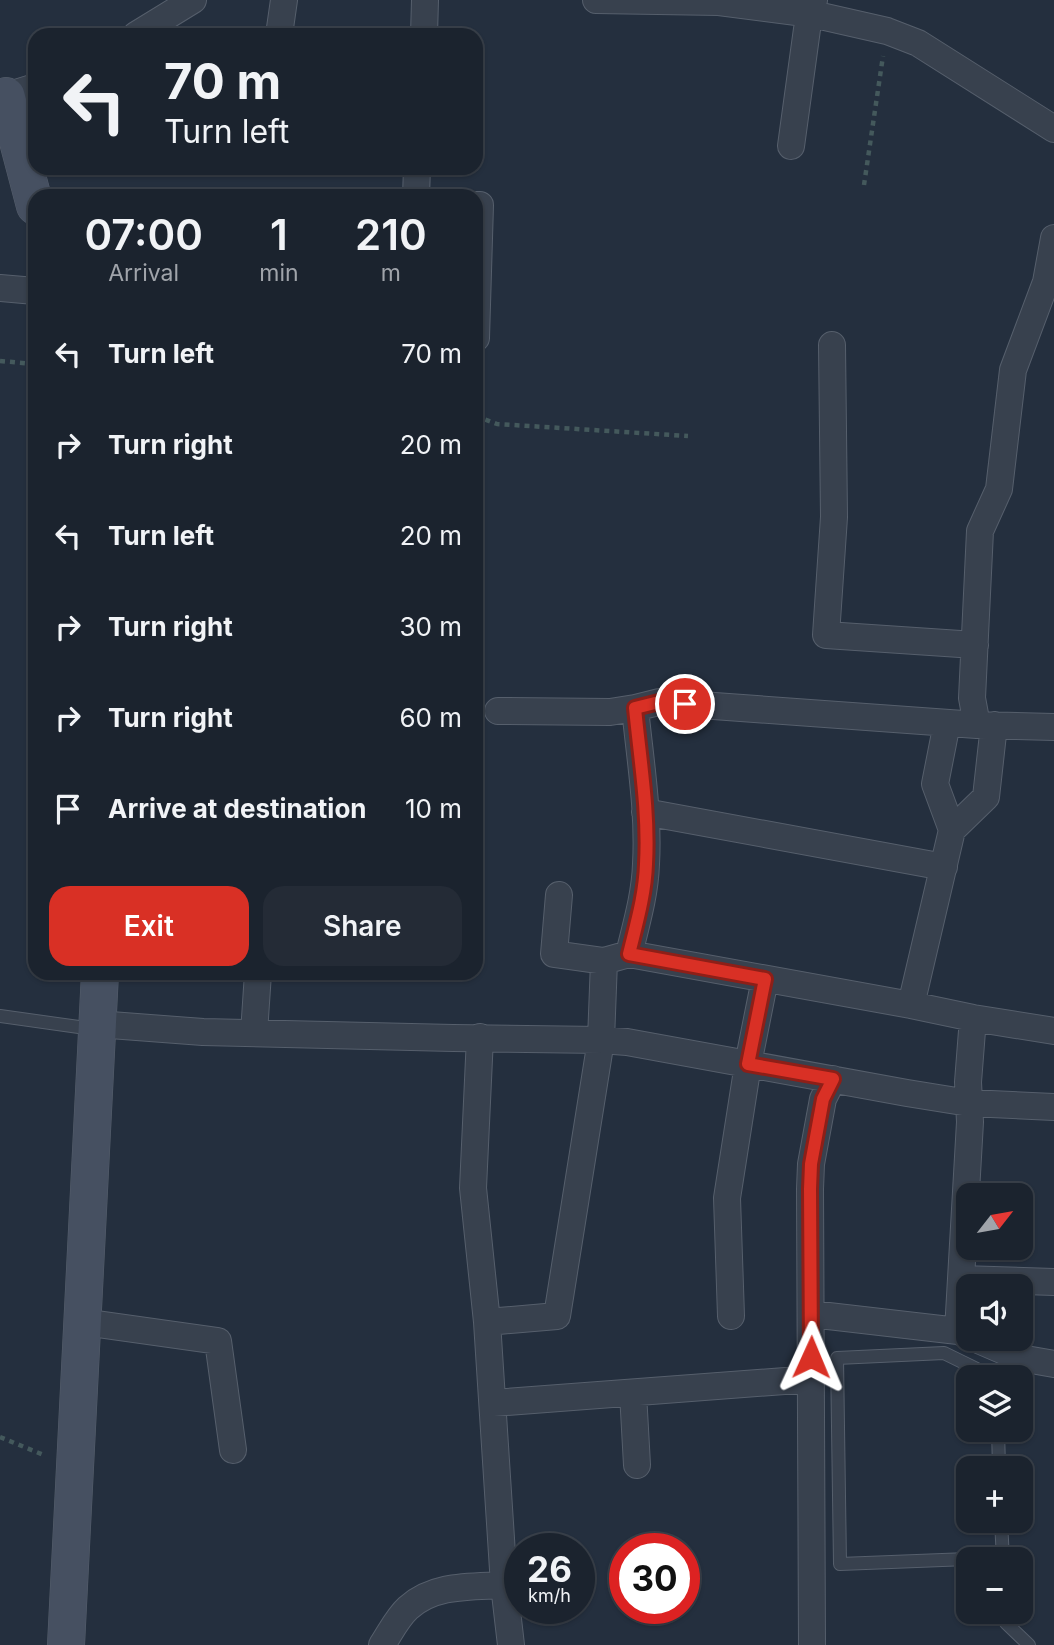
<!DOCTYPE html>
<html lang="en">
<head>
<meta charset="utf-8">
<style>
  body { margin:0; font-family:Inter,sans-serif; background:#242b36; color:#f1f3f6; height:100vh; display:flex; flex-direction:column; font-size:26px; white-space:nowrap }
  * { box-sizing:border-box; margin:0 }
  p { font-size:23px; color:#a0a4aa }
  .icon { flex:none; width:38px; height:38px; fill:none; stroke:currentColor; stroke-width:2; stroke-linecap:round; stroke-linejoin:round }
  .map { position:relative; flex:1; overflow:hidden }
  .side { position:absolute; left:28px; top:189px; width:455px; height:791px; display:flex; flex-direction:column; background:#1b232e; border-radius:21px; box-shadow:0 2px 5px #0004,0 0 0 2px #39404a }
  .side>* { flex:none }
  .banner { position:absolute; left:28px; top:28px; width:455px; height:147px; border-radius:21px; box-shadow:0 2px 5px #0004,0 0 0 2px #39404a; background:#1b232e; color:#f1f3f6; overflow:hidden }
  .needle { width:46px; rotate:59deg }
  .fabs { position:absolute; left:956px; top:1183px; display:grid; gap:14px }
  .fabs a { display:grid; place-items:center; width:77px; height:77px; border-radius:14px; background:#1b232e; box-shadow:0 2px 5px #0004,0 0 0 2px #39404a; font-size:35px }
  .speed { position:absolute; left:504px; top:1533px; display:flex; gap:14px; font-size:35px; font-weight:700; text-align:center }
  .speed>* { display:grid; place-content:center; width:91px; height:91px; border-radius:50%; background:#1b232e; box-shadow:0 2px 5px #0004,0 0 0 2px #39404a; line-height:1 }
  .speed small { font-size:18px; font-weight:400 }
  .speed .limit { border:10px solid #d22; background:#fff; color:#111 }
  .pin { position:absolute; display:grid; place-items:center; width:60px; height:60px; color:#fff; margin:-30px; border:4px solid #fff; border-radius:50%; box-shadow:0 2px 7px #0007 }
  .me { position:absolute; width:77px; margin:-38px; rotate:1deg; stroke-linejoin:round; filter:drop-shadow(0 0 5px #0008) }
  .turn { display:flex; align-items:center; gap:24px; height:147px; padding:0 21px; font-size:32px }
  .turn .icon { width:91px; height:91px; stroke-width:2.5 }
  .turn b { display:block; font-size:49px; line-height:60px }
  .eta { display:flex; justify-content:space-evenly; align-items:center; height:119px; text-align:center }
  .eta b { font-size:42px; font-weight:600; line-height:49px }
  .primary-button { display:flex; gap:14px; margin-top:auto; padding:14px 21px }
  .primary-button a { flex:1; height:80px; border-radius:21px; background:#d93025; color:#fff; font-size:28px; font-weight:600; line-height:80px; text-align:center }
  .primary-button a+a { background:#242b36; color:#f1f3f6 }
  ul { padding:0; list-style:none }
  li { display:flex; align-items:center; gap:21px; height:91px; padding:0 21px }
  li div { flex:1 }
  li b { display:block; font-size:26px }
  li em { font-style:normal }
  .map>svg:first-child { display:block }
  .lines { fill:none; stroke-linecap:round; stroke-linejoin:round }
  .lane-casing { stroke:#565f6c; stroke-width:14 }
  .street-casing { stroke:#565f6c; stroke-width:28 }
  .secondary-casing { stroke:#565f6c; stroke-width:38 }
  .path { stroke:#44595c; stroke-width:4.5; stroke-dasharray:5 5; stroke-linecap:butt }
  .lane { stroke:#38414e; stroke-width:12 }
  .street { stroke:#38414e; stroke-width:26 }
  .secondary { stroke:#465061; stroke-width:37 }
  .route-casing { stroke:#8d1f18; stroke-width:18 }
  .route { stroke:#d93025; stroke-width:12 }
</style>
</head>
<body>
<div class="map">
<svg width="1054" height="1645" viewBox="0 0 1054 1645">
  <rect width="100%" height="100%" fill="#242f3e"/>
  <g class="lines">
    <g class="lane-casing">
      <path id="lane" d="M0,1016L93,1029
        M998,1430L999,1468
        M1001,1521L1003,1559
        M968,1559L840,1564L837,1358L944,1353L993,1377
        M971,1559L1003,1558
        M1005,1612L1006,1623L1029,1645"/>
    </g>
    <g class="street-casing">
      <path id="street" d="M596,0L719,2L812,14L887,31L918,43L1054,129
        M136,35L193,0
        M279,35L284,0
        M424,35L425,0
        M0,98L35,87
        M791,146L807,29L814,0
        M416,196L417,168
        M476,205H480L476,338
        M0,288L35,291
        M832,345L834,517L826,635L975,645
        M498,711L610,712L635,708
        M977,725L972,698L980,531L999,489L1013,370L1046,282L1054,238
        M645,812L944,867
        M952,830L986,797L994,725
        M559,895L554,954L604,961
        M629,954C636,925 645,895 646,864C649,812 640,759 635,708L659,702L977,725L1054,727
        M911,1005L952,830L935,784L947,723
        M97,1024L203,1032L453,1038L601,1040L627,1042L907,1093L969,1103L1054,1107
        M254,1033L258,973
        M480,1037L473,1188L487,1322L504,1585L511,1645
        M961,1279L1054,1282
        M811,1314L958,1331L968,1335
        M731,1316L727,1198L748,1064L765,979
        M83,1322L218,1341L233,1450
        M487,1322L557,1316L601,1040L604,961L629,954L911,1005L973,1018L1054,1031
        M958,1331L970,1122L968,1082L973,1018
        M976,1339L1020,1358L1054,1364
        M633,1393L637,1465
        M493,1403L811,1379
        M382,1645C390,1633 397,1618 408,1608C434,1584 471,1587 504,1585
        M812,1645L810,1189L811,1164L823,1099L833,1079"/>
    </g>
    <g class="secondary-casing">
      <path id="secondary" d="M6,96L35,206
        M66,1645L100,973"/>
    </g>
    <path class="path" d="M864,185L883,56
      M0,361L35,364
      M476,416L497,424L688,436
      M0,1437L46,1456"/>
    <use href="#lane" class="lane"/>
    <use href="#street" class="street"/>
    <use href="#secondary" class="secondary"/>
  </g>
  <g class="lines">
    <g class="route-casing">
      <path id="route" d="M685,704L659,702L635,708C640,760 649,812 646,864C645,895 636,925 629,954L765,979L748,1064L833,1079L823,1099L811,1164L810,1189L811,1357"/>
    </g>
    <use href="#route" class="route"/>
  </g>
</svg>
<div class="fabs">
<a><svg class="needle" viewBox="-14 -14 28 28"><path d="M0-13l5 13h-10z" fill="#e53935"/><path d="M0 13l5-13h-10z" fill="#a0a4aa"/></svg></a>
<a><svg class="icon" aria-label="sound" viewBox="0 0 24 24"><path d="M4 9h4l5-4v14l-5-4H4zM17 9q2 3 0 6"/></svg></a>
<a><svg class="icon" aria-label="layers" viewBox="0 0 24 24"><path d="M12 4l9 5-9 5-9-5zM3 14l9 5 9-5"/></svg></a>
<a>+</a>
<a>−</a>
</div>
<div class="speed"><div>26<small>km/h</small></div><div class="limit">30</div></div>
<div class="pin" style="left:685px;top:704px;background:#d93025"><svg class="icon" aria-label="arrive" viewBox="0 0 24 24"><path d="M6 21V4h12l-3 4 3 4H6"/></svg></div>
<svg class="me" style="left:811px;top:1357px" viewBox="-20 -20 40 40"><path d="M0-17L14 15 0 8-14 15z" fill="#d93025" stroke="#fff" stroke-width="4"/></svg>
<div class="banner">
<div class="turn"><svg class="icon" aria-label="left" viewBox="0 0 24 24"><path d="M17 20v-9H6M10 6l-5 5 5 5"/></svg><div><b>70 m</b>Turn left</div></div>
</div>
<section class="side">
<div class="eta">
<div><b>07:00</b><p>Arrival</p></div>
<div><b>1</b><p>min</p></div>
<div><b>210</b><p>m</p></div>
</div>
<ul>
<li><svg class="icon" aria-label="left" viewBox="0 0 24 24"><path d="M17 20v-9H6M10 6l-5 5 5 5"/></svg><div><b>Turn left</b></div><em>70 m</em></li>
<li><svg class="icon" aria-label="right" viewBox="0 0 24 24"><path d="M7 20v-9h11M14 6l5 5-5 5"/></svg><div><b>Turn right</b></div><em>20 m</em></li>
<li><svg class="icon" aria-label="left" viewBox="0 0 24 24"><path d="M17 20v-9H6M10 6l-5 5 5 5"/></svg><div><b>Turn left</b></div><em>20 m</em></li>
<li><svg class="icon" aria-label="right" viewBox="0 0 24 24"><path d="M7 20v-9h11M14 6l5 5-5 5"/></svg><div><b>Turn right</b></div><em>30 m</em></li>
<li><svg class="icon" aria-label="right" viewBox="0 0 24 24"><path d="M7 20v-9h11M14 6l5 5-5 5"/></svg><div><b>Turn right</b></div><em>60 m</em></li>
<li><svg class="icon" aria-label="arrive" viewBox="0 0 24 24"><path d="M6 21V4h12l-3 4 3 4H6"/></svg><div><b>Arrive at destination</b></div><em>10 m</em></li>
</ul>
<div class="primary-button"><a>Exit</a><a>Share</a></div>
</section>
</div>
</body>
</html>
